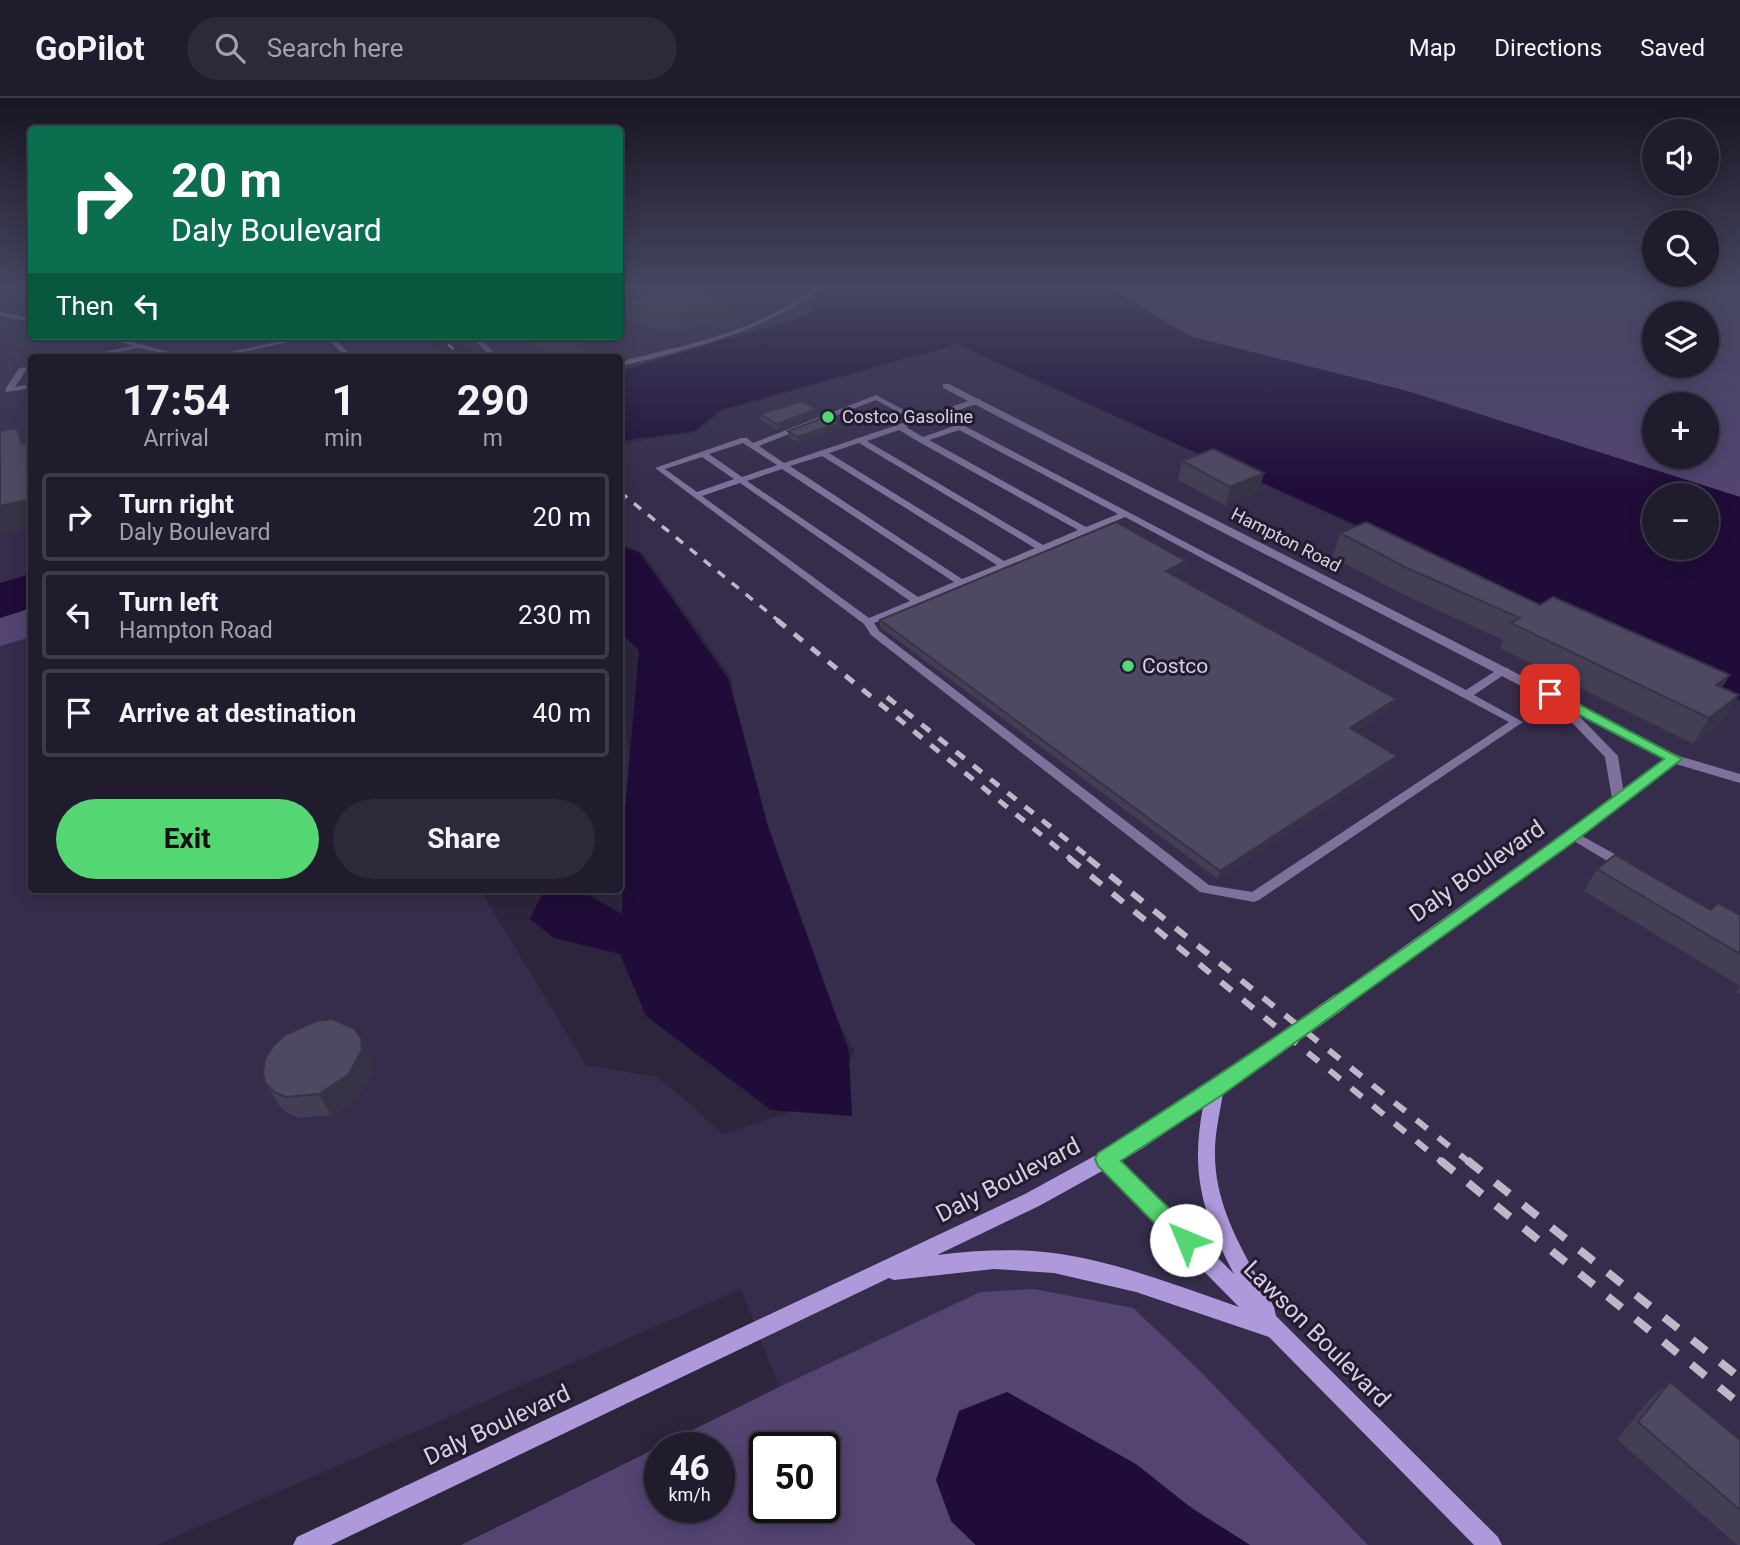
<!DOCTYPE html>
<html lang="en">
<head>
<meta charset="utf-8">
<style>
  body { margin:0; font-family:Roboto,sans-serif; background:#2d2939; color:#f1f3f6; height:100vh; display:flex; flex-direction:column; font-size:26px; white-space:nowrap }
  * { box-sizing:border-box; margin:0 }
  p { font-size:23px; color:#a2a1aa }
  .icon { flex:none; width:38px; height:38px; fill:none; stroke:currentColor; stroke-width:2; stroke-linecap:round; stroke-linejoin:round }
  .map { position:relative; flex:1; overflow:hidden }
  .side { position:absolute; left:28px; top:256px; width:595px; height:539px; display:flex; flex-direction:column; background:#211c2d; border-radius:7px; box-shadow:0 4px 18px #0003,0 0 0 2px #3e3a49 }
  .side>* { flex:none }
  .hud { position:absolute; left:28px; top:28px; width:595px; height:214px; border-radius:7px; box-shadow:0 4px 18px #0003,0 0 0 2px #3e3a49; background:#0b6e4f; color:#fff; overflow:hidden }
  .tools { position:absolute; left:1642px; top:21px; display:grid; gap:14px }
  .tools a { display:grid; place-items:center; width:77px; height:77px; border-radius:50%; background:#211c2d; box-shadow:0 4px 18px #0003,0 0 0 2px #3e3a49; font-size:35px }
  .speed { position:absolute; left:644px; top:1334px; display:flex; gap:14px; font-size:35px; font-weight:700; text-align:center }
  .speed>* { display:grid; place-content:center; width:91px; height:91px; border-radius:50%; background:#211c2d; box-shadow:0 4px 18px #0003,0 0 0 2px #3e3a49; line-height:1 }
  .speed small { font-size:18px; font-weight:400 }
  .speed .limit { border:4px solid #111; border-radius:10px; background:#fff; color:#111 }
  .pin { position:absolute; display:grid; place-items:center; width:60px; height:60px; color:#fff; margin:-30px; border-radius:14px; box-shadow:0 4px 10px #0006 }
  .me { position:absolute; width:77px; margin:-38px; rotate:315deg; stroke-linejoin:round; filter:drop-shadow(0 0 5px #0008) }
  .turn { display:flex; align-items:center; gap:24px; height:147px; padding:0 28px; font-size:32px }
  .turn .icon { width:91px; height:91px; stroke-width:2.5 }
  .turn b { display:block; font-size:49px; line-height:60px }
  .then { display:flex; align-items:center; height:66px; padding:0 28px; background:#0003; gap:14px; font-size:26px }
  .eta { display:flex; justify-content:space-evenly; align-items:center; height:119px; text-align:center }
  .eta b { font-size:42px; font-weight:700; line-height:49px }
  .cta { display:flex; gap:14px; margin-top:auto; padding:14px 28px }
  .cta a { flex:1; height:80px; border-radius:42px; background:#54d672; color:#111; font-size:28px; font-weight:700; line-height:80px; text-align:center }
  .cta a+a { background:#2d2939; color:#f1f3f6 }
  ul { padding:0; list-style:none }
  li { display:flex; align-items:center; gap:21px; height:88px; margin:0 14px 10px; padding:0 14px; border:4px solid #3e3a49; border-radius:7px }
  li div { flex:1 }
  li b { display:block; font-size:26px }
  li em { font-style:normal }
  header { display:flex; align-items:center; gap:42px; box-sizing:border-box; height:98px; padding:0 35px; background:#211c2d; border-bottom:2px solid #3e3a49 }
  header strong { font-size:33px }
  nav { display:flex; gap:38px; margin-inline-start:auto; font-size:24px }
  .search { width:490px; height:63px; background:#2d2939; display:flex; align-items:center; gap:18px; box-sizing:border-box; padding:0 24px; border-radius:38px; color:#a2a1aa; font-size:26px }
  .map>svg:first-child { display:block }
  .built { fill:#362c4b }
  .green { fill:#534471; fill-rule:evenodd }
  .water { fill:#1f0c38; fill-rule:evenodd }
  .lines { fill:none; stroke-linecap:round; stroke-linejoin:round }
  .lane { fill:#7e719a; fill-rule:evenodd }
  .street { fill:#7e719a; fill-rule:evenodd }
  .secondary { fill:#ae99db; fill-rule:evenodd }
  .rail-far4 { stroke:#bcb8c8; stroke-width:2.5; stroke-dasharray:7 7; stroke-linecap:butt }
  .rail-far3 { stroke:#bcb8c8; stroke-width:3.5; stroke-dasharray:9 9; stroke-linecap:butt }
  .rail-far2 { stroke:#bcb8c8; stroke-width:5; stroke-dasharray:11 11; stroke-linecap:butt }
  .rail-far1 { stroke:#bcb8c8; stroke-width:6; stroke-dasharray:14 14; stroke-linecap:butt }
  .rail { stroke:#bcb8c8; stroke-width:8; stroke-dasharray:18 18; stroke-linecap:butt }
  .secondary-bridge { stroke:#ae99db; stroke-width:17 }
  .wall { fill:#443e54 }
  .shaded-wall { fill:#373245 }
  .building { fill:#4f4862; stroke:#373245; stroke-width:2 }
  .route { fill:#54d672; stroke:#378b4a; stroke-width:2 }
  .poi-dot { fill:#54d672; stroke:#231b32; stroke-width:2.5 }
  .labels { text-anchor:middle; stroke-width:6; stroke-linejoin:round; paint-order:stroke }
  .far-poi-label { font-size:18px; fill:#d5d1e0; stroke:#231b32; text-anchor:start }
  .far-street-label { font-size:18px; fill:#d5d1e0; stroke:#231b32 }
  .poi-label { font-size:21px; fill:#d5d1e0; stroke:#231b32; text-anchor:start }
  .near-street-label { font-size:24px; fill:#d5d1e0; stroke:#231b32 }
</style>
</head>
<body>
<header>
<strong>GoPilot</strong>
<div class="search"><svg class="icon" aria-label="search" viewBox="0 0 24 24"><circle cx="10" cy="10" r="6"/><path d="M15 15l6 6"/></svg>Search here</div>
<nav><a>Map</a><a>Directions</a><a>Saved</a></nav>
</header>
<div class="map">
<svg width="1740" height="1447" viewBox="0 0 1740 1447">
  <rect width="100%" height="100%" fill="#2c253c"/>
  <path class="built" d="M0,190H31L32,238H420L446,259H32L31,476L0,485Z
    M620,190H826L812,207V214L798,220L620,273V259H478L451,238H620Z
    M957,247L1740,603V1447H1186L980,1194L779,1289L741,1191L157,1447H0V548L31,539L32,791H484L481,793L586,967L658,979L724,1036L833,999L854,953L738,736L732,581L642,454L620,446V346L697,334L722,313Z
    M620,562L629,661L623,736L620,737Z"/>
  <path class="green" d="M1110,190H1740V399L1407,293L1189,238ZM1654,215H1706V268H1654ZM1654,306H1706V359H1654Z
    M31,510V539L0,548V520Z
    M1034,1191L1133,1210L1198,1271L1368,1447H1250L1059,1324L1007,1294L951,1423L976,1447H461L779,1289L980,1194ZM660,1349H719V1409H660ZM765,1349H824V1409H765Z"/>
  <path class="water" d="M826,190H1110L1189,238L1407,293L1740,399V601L957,246L720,312L695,333L620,343V273L798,220L812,214V207ZM1654,397H1706V450H1654Z
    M620,448L640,455L729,582L768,728L849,954L852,1018L771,1012L646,918L620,856L554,840L530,821L545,791H578L622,816L623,736L639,552L620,534Z
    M31,476V510L0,520V485Z
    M1007,1294L1136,1366L1194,1412L1250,1447H976L951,1423L936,1382L959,1313Z"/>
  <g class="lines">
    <path class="lane" d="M813,190H819C779,229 675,256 620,268V264C684,247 760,234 813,190Z
      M304,238H317L220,259H207Z
      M325,238H332L353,259H346Z
      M471,238H478L498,259H491Z
      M140,246L143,248L142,249L95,259H81Z
      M32,268V272L25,274L15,289L32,286V290L6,294L5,292L19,270Z
      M876,297L919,320L974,301H980V305L906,329L923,339L957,327H963L1466,592L1500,570H1508L1509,572L1508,574L1474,597L1523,624L1259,802L1254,804L1200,794L871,537L864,526L655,370L741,340H747L753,345ZM876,302L912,322L784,365L759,348ZM899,332L919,344L1078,432L1043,447L867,343ZM959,332L1118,416L1086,429L929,342ZM743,345L777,367L742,379L709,356ZM859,345L1035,450L1004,463L829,355ZM822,358L997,467L962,481L790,368ZM702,359L734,381L697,394L665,371ZM782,371L954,484L918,499L747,383ZM740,385L910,503L869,520L702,398ZM1125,419L1462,599L1509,624L1252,794L1209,787L879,533L874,525Z
      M1573,733L1629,764L1630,767L1629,770H1619L1569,740L1567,737Z"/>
    <path class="street" d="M0,214L32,220V224L0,218Z
      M98,238H111L187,259H174Z
      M943,286H949L1679,658L1740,676V685L1669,664L1578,617L1618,658L1625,703L1618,708L1613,706L1605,659L1552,604L943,290Z"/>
    <path class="secondary" d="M1674,657L1679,658L1681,661L1679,664L1578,740L1345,909L1339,911L1333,909L1331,904L1333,899Z
      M1231,973L1237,975L1240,980L1237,985L1223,995C1220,1014 1215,1034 1215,1054C1214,1111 1247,1160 1274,1209L1276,1218L1498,1439L1502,1447H1474L1269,1239L1136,1194L1054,1175L994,1171L894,1182L889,1180L331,1447H293L297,1439L1025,1096L1131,1038ZM1203,1009C1190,1076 1203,1117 1234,1176L1120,1063L1143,1050ZM1104,1072L1239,1209C1172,1186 1104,1158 1033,1153C1001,1151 969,1153 937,1157L1039,1108Z"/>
    <path class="rail-far4" d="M437,238L464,259"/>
    <path class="rail-far3" d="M620,394L780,524"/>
    <path class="rail-far2" d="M777,522L1071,761
      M887,599L1091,761"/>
    <path class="rail-far1" d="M1069,760L1442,1064
      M1088,760L1469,1064"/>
    <path class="rail" d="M1440,1062L1740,1306
      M1467,1062L1740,1280"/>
    <path class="secondary-bridge" d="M1231,980L1339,904"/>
  </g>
  <path class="wall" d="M726,201L727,217L682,232H658L627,221L624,205Z
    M531,238H625L606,251L584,257L558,258L532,248Z
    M817,311V317L778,333L761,322L760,316Z
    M840,331L798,345L789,339L788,333Z
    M1182,363L1259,394L1226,408L1178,382Z
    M1340,435L1730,577L1722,589L1739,597L1722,623L1693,646L1500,550L1503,542L1398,494L1333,459Z
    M1186,463L1184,469L1172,476L1393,608L1355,633L1394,665L1218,781L880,529V522Z
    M1597,771L1711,812L1740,817V888L1584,793Z
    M1740,889V896L1736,894Z
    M361,940L372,962L373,974L359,999L331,1017L299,1020L287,1015L279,1007L265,985Z
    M1670,1284L1740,1342V1447H1737L1617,1341L1649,1302Z"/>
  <path class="shaded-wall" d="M0,190H12L0,194Z
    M726,201L727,217L682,232L681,216Z
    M622,222L625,238L606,251L584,257L581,240L590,238H620V224Z
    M817,311V317L778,333L777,326Z
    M840,325V331L798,345L797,339Z
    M17,330L29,354L22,346Z
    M1264,375L1259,394L1226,408L1230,389Z
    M32,401V430L0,438V408Z
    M1186,463L1184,469L1165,479L1166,473Z
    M1730,577L1713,603L1716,587Z
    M1739,597L1722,623L1693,646L1709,620Z
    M1396,601L1393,608L1348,637L1350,630Z
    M1397,658L1394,665L1218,781L1220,773Z
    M361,940L372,962L373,974L359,999L331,1017L319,996Z"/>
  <path class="building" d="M659,190H684L726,201L681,216H656L624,205Z
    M548,238H590L581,240L555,241Z
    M802,303L817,311L777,326L760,316Z
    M828,318L840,325L797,339L788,333Z
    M17,330L22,346L32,344V401L0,408V333Z
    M1213,351L1264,375L1230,389L1182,363Z
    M1116,424L1186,463L1166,473L1396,601L1350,630L1397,658L1220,773L880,522Z
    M1366,424L1540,507L1553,499L1730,577L1716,587L1739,597L1709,620L1511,525L1520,520L1407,470L1340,435Z
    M1615,757L1711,812L1718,805L1740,817V856L1597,771Z
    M332,921L355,931L361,940L362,952L348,977L319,996L286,999L274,994L265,985L263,974L265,961L273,948L285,937L316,923Z
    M1670,1284L1740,1342V1412L1638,1324Z"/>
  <linearGradient id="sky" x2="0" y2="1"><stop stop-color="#181421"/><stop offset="0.48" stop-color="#454661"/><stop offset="1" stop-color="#454661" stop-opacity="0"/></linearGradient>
  <rect width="1740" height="392" fill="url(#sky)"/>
  <path class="route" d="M1550,591L1682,661L1578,741L1222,997L1121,1063L1194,1135L1197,1142L1194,1149L1186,1153L1178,1149L1098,1068L1095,1061L1098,1055C1292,932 1480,799 1664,661L1545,599V593Z"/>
  <g class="poi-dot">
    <circle cx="828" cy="319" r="7"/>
    <circle cx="1128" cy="568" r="7"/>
  </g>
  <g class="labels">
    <g class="far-poi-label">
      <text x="842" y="325">Costco Gasoline</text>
    </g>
    <g class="far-street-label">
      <text transform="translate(1286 442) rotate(27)" y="6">Hampton Road</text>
    </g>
    <g class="poi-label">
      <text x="1142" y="575">Costco</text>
    </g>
    <g class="near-street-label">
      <text transform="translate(1477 773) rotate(-35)" y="8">Daly Boulevard</text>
      <text transform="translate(1008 1082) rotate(-27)" y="8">Daly Boulevard</text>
      <text transform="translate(1317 1236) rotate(45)" y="8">Lawson Boulevard</text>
      <text transform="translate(497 1327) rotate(-25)" y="8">Daly Boulevard</text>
    </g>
  </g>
</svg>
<div class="tools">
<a><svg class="icon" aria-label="sound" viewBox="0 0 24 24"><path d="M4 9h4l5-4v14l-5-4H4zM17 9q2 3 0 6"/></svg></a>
<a><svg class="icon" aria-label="search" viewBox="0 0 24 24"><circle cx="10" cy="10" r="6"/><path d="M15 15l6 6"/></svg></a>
<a><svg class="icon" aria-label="layers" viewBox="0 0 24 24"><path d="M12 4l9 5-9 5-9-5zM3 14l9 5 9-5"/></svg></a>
<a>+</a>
<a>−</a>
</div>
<div class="speed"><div>46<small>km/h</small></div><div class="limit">50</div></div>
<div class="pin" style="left:1550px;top:596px;background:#d93025"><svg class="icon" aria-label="arrive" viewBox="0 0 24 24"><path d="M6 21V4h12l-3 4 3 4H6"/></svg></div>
<svg class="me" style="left:1186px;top:1142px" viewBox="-20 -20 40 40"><circle r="19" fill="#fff"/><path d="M0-13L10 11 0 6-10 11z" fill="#54d672"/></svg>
<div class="hud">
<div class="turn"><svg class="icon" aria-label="right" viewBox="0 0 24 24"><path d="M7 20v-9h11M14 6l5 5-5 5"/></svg><div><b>20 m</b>Daly Boulevard</div></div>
<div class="then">Then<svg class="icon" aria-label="left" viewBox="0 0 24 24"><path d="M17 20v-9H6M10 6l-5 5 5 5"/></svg></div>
</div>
<section class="side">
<div class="eta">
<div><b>17:54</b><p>Arrival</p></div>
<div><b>1</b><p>min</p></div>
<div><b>290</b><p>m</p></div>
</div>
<ul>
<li><svg class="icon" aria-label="right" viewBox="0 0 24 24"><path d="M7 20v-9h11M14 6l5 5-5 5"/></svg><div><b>Turn right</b><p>Daly Boulevard</p></div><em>20 m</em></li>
<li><svg class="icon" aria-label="left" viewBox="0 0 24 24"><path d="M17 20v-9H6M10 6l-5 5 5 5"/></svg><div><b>Turn left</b><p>Hampton Road</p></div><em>230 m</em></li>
<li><svg class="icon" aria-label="arrive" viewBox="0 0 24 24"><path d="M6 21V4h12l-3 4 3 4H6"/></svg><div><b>Arrive at destination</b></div><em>40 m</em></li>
</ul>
<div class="cta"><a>Exit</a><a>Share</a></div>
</section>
</div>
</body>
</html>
